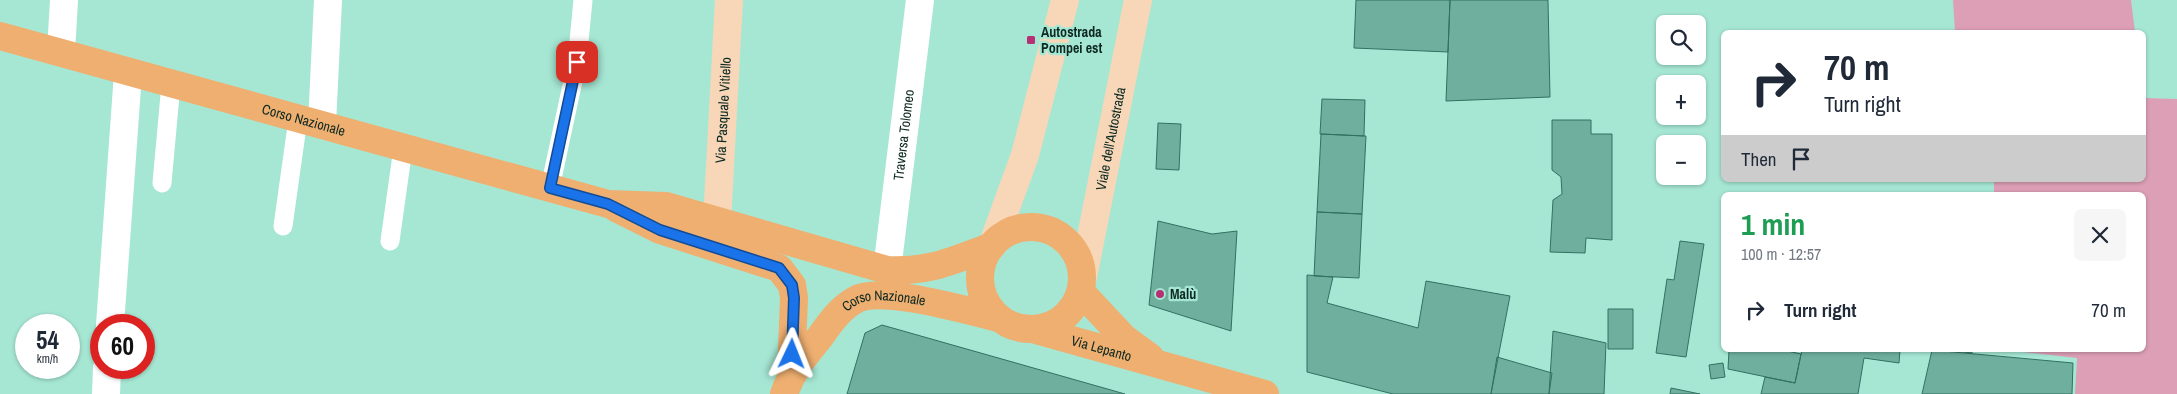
<!DOCTYPE html>
<html lang="en">
<head>
<meta charset="utf-8">
<style>
  body { margin:0; font-family:"Archivo Narrow",sans-serif; background:#f6f6f7; color:#1f2937; height:100vh; display:flex; flex-direction:column; font-size:19px; white-space:nowrap }
  * { box-sizing:border-box; margin:0 }
  p { font-size:16px; color:#747a83 }
  .icon { flex:none; width:28px; height:28px; fill:none; stroke:currentColor; stroke-width:2; stroke-linecap:round; stroke-linejoin:round }
  .map { position:relative; flex:1; overflow:hidden }
  .details { position:absolute; left:1721px; top:192px; width:425px; height:160px; display:flex; flex-direction:column; background:#fff; border-radius:8px; box-shadow:0 1px 4px #0004 }
  .details>* { flex:none }
  .banner { position:absolute; left:1721px; top:30px; width:425px; height:152px; border-radius:8px; box-shadow:0 1px 4px #0004; background:#fff; color:#1f2937; overflow:hidden }
  .tools { position:absolute; left:1656px; top:15px; display:grid; gap:10px }
  .tools a { display:grid; place-items:center; width:50px; height:50px; border-radius:8px; background:#fff; box-shadow:0 1px 4px #0004; font-size:25px }
  .speed { position:absolute; left:15px; top:314px; display:flex; gap:10px; font-size:25px; font-weight:700; text-align:center }
  .speed>* { display:grid; place-content:center; width:65px; height:65px; border-radius:50%; background:#fff; box-shadow:0 1px 4px #0004; line-height:1 }
  .speed small { font-size:12px; font-weight:400 }
  .speed .limit { border:8px solid #d22; background:#fff; color:#111 }
  .pin { position:absolute; display:grid; place-items:center; width:42px; height:42px; color:#fff; margin:-21px; border-radius:10px; box-shadow:0 2px 8px #0006 }
  .me { position:absolute; width:55px; margin:-28px; rotate:2deg; stroke-linejoin:round; filter:drop-shadow(0 0 4px #0008) }
  .turn { display:flex; align-items:center; gap:18px; height:105px; padding:0 20px; font-size:22px }
  .turn .icon { width:65px; height:65px; stroke-width:2.5 }
  .turn b { display:block; font-size:35px; line-height:42px }
  .then { display:flex; align-items:center; height:48px; padding:0 20px; background:#0003; gap:10px; font-size:19px }
  .round { display:grid; place-items:center; flex:none; width:52px; height:52px; border-radius:8px; background:#f6f6f7 }
  .summary { display:flex; align-items:center; justify-content:space-between; height:85px; padding:0 20px }
  h1 { font-size:30px; font-weight:800; line-height:38px; color:#1e9e55 }
  ul { padding:0; list-style:none }
  li { display:flex; align-items:center; gap:15px; height:65px; padding:0 20px }
  li div { flex:1 }
  li b { display:block; font-size:19px }
  li em { font-style:normal }
  .map>svg:first-child { display:block }
  .green { fill:#dd9fb6 }
  .building { fill:#6faf9d; stroke:#317161 }
  .lines { fill:none; stroke-linecap:round; stroke-linejoin:round }
  .lane { stroke:#fff; stroke-width:19 }
  .street { stroke:#fff; stroke-width:28 }
  .secondary { stroke:#f7d7b8; stroke-width:28 }
  .primary { stroke:#efaf70; stroke-width:28 }
  .route-casing { stroke:#114b97; stroke-width:12 }
  .route { stroke:#1a73e8; stroke-width:9 }
  .poi-dot { fill:#b73073; stroke:#a6e7d4; stroke-width:2 }
  .labels { text-anchor:middle; stroke-width:4.5; stroke-linejoin:round; paint-order:stroke }
  .poi-label { font-size:14px; font-weight:bold; fill:#0d2821; stroke:#a6e7d4; text-anchor:start }
  .street-label { font-size:14px; fill:#0d2821; stroke:#a6e7d4 }
</style>
</head>
<body>
<div class="map">
<svg width="2177" height="394" viewBox="0 0 2177 394">
  <rect width="100%" height="100%" fill="#a6e7d4"/>
  <path class="green" d="M1953,0H2131L2135,32H1955Z
    M2144,98L2177,99V394H2075L2077,358L2005,350H2144V195H1994V180H2144Z"/>
  <path class="building" d="M1356,0H1450L1448,52L1354,48Z
    M1450,0H1548L1550,97L1446,101Z
    M1322,99L1365,100L1364,136L1320,134Z
    M1552,120H1591V134H1612V240L1586,238L1585,253L1550,252L1553,200L1562,194L1561,177L1552,170Z
    M1158,123L1181,124L1179,170L1156,169Z
    M1321,134L1366,136L1362,214L1317,212Z
    M1317,212L1362,214L1359,278L1314,276Z
    M1158,221L1212,234L1237,231L1231,331L1149,305Z
    M1680,241L1704,244L1686,357L1656,353L1667,279L1674,280Z
    M1307,275L1333,277L1327,303L1418,328L1426,281L1510,296L1491,394H1393L1307,372Z
    M1608,309H1633V349H1608Z
    M882,325L1125,394H847L865,333Z
    M1553,331L1606,343L1604,394H1549Z
    M1729,350H1783L1801,354L1795,383L1728,369Z
    M1802,350H1900L1899,363L1864,358L1858,394H1761L1765,377L1795,383Z
    M1932,350L2073,363L2072,394H1922Z
    M1948,350H1972V353Z
    M1497,357L1552,373L1549,394H1491Z
    M1723,363L1725,377L1711,379L1709,365Z
    M1671,388L1700,394H1670Z"/>
  <g class="lines">
    <path class="lane" d="M162,183L171,84
      M550,188L577,62L583,0
      M283,226L298,119
      M390,241L403,148"/>
    <g class="street">
      <path d="M61,52L64,0"/>
      <path d="M322,124L328,0"/>
      <path id="s1" d="M887,270L920,0"/>
      <path d="M110,325L128,73"/>
      <path d="M106,394L107,368"/>
    </g>
    <g class="secondary">
      <path id="s2" d="M717,221L729,0"/>
      <path d="M992,246L1025,155L1065,0"/>
      <path id="s3" d="M1083,277L1138,0"/>
    </g>
    <g class="primary">
      <path id="s4" d="M0,36L608,204L666,206L887,270C930,272 952,261 992,246"/>
      <path d="M616,208L660,230L779,268L792,285L794,298L791,373"/>
      <circle cx="1031" cy="278" r="51"/>
      <path d="M1081,292L1124,338L1150,357"/>
      <path id="s5" d="M1036,330L1265,394"/>
      <path id="s6" d="M784,394C793,369 804,357 820,337C830,323 841,307 857,299C883,286 968,311 999,318"/>
    </g>
  </g>
  <g class="lines">
    <g class="route-casing">
      <path id="route" d="M577,62L550,188L608,204L660,230L779,268L792,285L794,298L792,354"/>
    </g>
    <use href="#route" class="route"/>
  </g>
  <g class="poi-dot">
    <rect x="1026" y="35" width="10" height="10" rx="2.5"/>
    <circle cx="1160" cy="294" r="5"/>
  </g>
  <g class="labels">
    <g class="poi-label">
      <text x="1041" y="37">Autostrada<tspan x="1041" dy="16">Pompei est</tspan></text>
      <text x="1170" y="299">Malù</text>
    </g>
    <g class="street-label">
      <text dy="5" stroke="none"><textPath href="#s2" startOffset="111">Via Pasquale Vitiello</textPath></text>
      <text dy="5" stroke="none"><textPath href="#s4" startOffset="315">Corso Nazionale</textPath></text>
      <text dy="5" stroke="none"><textPath href="#s1" startOffset="136">Traversa Tolomeo</textPath></text>
      <text dy="5" stroke="none"><textPath href="#s3" startOffset="141">Viale dell'Autostrada</textPath></text>
      <text dy="5" stroke="none"><textPath href="#s6" startOffset="148">Corso Nazionale</textPath></text>
      <text dy="5" stroke="none"><textPath href="#s5" startOffset="68">Via Lepanto</textPath></text>
    </g>
  </g>
</svg>
<div class="tools">
<a><svg class="icon" aria-label="search" viewBox="0 0 24 24"><circle cx="10" cy="10" r="6"/><path d="M15 15l6 6"/></svg></a>
<a>+</a>
<a>−</a>
</div>
<div class="speed"><div>54<small>km/h</small></div><div class="limit">60</div></div>
<div class="pin" style="left:577px;top:62px;background:#d93025"><svg class="icon" aria-label="arrive" viewBox="0 0 24 24"><path d="M6 21V4h12l-3 4 3 4H6"/></svg></div>
<svg class="me" style="left:792px;top:354px" viewBox="-20 -20 40 40"><path d="M0-17L14 15 0 8-14 15z" fill="#1a73e8" stroke="#fff" stroke-width="4"/></svg>
<div class="banner">
<div class="turn"><svg class="icon" aria-label="right" viewBox="0 0 24 24"><path d="M7 20v-9h11M14 6l5 5-5 5"/></svg><div><b>70 m</b>Turn right</div></div>
<div class="then">Then<svg class="icon" aria-label="arrive" viewBox="0 0 24 24"><path d="M6 21V4h12l-3 4 3 4H6"/></svg></div>
</div>
<section class="details">
<div class="summary"><div><h1>1 min</h1><p>100 m · 12:57</p></div><a class="round"><svg class="icon" aria-label="close" viewBox="0 0 24 24"><path d="M6 6l12 12M18 6L6 18"/></svg></a></div>
<ul>
<li><svg class="icon" aria-label="right" viewBox="0 0 24 24"><path d="M7 20v-9h11M14 6l5 5-5 5"/></svg><div><b>Turn right</b></div><em>70 m</em></li>
</ul>
</section>
</div>
</body>
</html>
